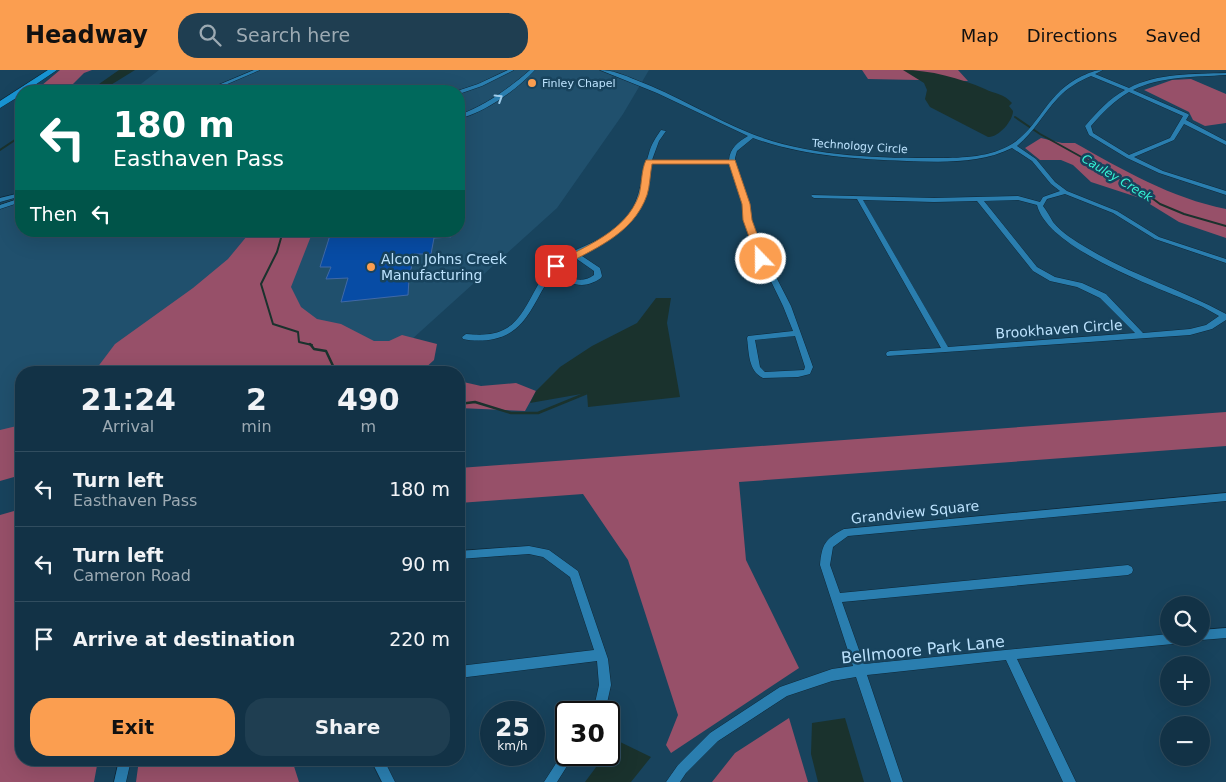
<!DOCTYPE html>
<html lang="en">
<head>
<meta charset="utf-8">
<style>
  body { margin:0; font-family:"DejaVu Sans",sans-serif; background:#1f3e51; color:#f1f3f6; height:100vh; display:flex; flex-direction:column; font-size:19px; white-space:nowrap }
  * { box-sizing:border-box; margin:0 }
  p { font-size:16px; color:#9caab3 }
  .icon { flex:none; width:28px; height:28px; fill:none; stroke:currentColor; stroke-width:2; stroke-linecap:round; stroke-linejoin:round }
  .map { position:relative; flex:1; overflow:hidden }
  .drawer { position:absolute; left:15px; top:296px; width:450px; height:400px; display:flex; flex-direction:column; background:#123246; border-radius:20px; box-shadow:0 5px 20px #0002,0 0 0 1px #314d5f }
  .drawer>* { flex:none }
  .banner { position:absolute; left:15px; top:15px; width:450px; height:152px; border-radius:20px; box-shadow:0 5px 20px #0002,0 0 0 1px #314d5f; background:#00695c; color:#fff; overflow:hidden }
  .tools { position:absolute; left:1160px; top:526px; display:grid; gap:10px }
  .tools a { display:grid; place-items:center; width:50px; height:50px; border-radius:50%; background:#123246; box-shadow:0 5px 20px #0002,0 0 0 1px #314d5f; font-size:25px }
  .speed { position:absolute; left:480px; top:631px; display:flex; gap:10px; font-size:25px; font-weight:700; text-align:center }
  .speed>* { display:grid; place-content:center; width:65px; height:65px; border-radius:50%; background:#123246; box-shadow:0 5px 20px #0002,0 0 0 1px #314d5f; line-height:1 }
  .speed small { font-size:12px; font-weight:400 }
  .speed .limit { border:2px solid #111; border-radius:8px; background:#fff; color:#111 }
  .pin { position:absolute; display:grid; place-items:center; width:42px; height:42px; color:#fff; margin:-21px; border-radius:10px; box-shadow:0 2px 8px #0006 }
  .me { position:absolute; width:55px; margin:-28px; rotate:338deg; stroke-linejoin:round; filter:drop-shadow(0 0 4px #0008) }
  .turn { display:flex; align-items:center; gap:18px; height:105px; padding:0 15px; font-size:22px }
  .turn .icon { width:65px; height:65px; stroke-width:2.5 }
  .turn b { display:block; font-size:35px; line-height:42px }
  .then { display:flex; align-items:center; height:48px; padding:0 15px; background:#0003; gap:10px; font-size:19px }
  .eta { display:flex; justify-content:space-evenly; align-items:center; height:85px; text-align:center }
  .eta b { font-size:30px; font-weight:800; line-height:35px }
  .cta { display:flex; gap:10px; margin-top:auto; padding:10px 15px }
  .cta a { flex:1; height:58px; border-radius:20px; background:#fb9e50; color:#111; font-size:20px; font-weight:800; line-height:58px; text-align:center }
  .cta a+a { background:#1f3e51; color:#f1f3f6 }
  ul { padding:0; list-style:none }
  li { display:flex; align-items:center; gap:15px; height:75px; padding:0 15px; border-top:1px solid #314d5f }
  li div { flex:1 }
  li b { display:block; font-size:19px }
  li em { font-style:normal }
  header { display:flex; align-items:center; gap:30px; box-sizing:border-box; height:70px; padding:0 25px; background:#fb9e50; color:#111 }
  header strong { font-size:24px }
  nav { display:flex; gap:28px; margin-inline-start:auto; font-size:18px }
  .search { width:350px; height:45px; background:#1f3e51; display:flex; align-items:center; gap:12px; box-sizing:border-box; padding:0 18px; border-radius:20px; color:#9caab3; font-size:19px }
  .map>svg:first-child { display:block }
  .built { fill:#20506d }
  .green { fill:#975069 }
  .water { fill:#1a322d }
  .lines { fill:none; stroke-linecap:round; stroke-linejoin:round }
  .stream-far1 { stroke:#1a322d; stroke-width:2 }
  .stream { stroke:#1a322d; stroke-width:2.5 }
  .building { fill:#074ca5; stroke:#4069a7 }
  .minor-casing { stroke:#0e2838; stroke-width:1 }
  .highway-casing { stroke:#0e2838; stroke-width:1 }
  .minor { fill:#2a7eaf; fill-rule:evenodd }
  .highway { fill:#1895d4; fill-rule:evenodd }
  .oneway { stroke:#9fceed }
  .route { fill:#fb9e50; stroke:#a36734 }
  .poi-dot { fill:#fb9e50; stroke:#18435d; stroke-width:2 }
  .labels { text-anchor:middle; stroke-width:5; stroke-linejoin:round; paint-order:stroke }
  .far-poi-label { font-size:11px; fill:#bce2fd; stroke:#18435d; text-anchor:start }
  .far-street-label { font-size:11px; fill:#bce2fd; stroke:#18435d }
  .far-water-label { font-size:12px; font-style:italic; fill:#35f3d4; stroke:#18435d }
  .poi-label { font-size:14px; fill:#bce2fd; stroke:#18435d; text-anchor:start }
  .street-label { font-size:14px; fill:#bce2fd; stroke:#18435d }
  .near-street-label { font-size:16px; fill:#bce2fd; stroke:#18435d }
</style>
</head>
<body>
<header>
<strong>Headway</strong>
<div class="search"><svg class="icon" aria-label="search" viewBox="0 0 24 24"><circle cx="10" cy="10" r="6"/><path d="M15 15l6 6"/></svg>Search here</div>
<nav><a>Map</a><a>Directions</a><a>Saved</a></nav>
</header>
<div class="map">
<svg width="1226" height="712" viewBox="0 0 1226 712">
  <rect width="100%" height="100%" fill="#18435d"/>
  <path class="built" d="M159,0H649L623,44L557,138L411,270L271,302H21V359L0,363V134L21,126V161H459V21H135L137,17Z"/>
  <path class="green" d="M60,0H92L84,3L66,21H35Z
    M862,0H958L968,11L868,9Z
    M1191,9L1226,24V53L1205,56L1193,50L1189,42L1144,20L1172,10Z
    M1041,68L1062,73H1075C1123,100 1171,128 1226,139V168L1179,152L1140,128L1091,112L1073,95L1061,90H1040L1025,78Z
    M245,161H313L291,217L301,237L317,249L341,254L374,271H389L402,265L437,274L434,290L422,301L424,302H94L115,274L193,218L228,189L247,166Z
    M459,311L481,316L516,313L536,321L525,341L459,338Z
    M1226,342V376L739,412L746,490L799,598L671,683L666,675L678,645L628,490L583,424L459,433V398Z
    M21,355V405L0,411V360Z
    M21,439V690H98L94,712H0V445Z
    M789,648L808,712H712L735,683Z
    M139,690H292L299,712H136Z"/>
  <path class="water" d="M119,0H135L101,21H89Z
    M903,0C930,0 960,8 985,19C995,24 1003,23 1012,33L1009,36L1013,41C1013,51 998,68 988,67L930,37L925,29L927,20L924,13Z
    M656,228H671L667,253L680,327L588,337L587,323L530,333L536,321L560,297L592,276L637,253Z
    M845,648L864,712H818L811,684L812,653Z
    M616,670L651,687L631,712H585L605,685H609V680Z"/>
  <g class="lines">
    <path class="stream-far1" d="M1015,47L1040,64L1141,120L1160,134L1184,144L1226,156
      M0,80L21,66
      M283,161L277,182L261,214L273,254L298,262L299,272L312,275"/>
    <path class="stream" d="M310,274L314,279L326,281L334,298L348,302
      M459,334L475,332L511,343H538L587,323"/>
  </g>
  <path class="building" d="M450,161L451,167L434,168L431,184H414L409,209L408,225L341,232L348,208L326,209L331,197H320L331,162Z"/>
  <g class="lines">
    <g class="minor-casing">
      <path id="minor" d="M254,0H260L211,21H204Z
        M508,0H514L482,16L459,24V21H457L478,14Z
        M530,0H535C515,21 487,41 459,49V45C486,35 508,19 530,0Z
        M600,0C612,0 624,5 636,10C676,25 712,48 752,64C811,87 876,88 939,88C963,88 991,87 1012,74C1041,55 1046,23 1082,6C1089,3 1095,0 1103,0L1095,4L1129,18C1157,3 1194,4 1226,3V5C1195,7 1161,6 1133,20L1188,44L1189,45L1186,50L1226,71V75L1184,54L1174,70L1134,87L1163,101L1226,121V125L1159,103L1127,88L1089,65L1085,56L1086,55C1098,41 1109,29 1125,20L1091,6C1079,11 1067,18 1058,28C1043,44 1034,62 1017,76L1036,89L1055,112L1067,121L1117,141L1159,167L1226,189V193L1155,169L1113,143L1065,124L1047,129L1043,136C1047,141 1050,147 1053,152C1062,163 1075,171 1087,178C1131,205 1181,219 1226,244V250L1212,259L1190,265L887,286L886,284L887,282L890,281L941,278L857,129L814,128L811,126L812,125L934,128L1018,126L1040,132L1043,127L1060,121L1051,114L1032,91L1012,78C980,94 942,92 907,91C854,89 803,86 753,68L737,81L735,88L736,97L747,127L755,166L791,236L813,297L810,304L798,307L763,308C748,301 749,282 747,268L748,266L793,261L783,236L749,166L741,127L729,94H651C638,152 634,159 579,184L600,198L602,206L601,208C582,221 571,213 552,205C534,229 528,262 494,269C484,271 473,271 463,269L462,267L466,264C480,265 494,266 507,258C528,245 534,212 554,194C576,174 612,172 629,145C641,126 642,104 649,83C651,75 656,67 661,60L666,61L659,71L652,90H729C730,78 738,72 748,66L657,23ZM1129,22L1183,46L1170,68L1129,85L1093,63L1091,56C1102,43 1114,31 1129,22ZM863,130L934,132L977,131L1033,201L1050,211L1077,217L1100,228L1135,263L948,277ZM1018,130L1037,135C1048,180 1162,219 1203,237L1219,246L1206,255L1190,259L1143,263L1106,224L1082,213L1055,207L1037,197L984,131ZM574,187L594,201V205C580,215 569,207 555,201ZM795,266L805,297L804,300L765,302L760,297L755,270Z
        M16,124L18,125V127L0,132V128Z
        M21,128V132L0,139V135Z
        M1226,423V431L848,466L833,477L830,495L840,523L1128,495L1132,497L1133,500L1132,503L1128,505L842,532L864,594L1169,564V568H1188L1187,572L1183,573L1017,589L1076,712H1063L1006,590L867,605L903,712H891L856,607L832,611L787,626L718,671L686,703L680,712H666L678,695L710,663L780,617L832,599L853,596L820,495C822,474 825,469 844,459Z
        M529,476L549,480L578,501L579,504L608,589L611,615L605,642H593L599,615L597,591L459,608V596L594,580L570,507L543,487L529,484L459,489V481Z
        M1226,558V568L1201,570L1197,568H1201V560Z
        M566,680V685H574L557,712H544L564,681Z
        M119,690H131L126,712H114Z
        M371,690H384L395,712H382Z"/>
    </g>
    <g class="highway-casing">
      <path id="highway" d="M48,0H57L26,21H21V25L0,38V31Z"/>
    </g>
    <use href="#minor" class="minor"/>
    <use href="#highway" class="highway"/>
  </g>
  <defs><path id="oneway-chevron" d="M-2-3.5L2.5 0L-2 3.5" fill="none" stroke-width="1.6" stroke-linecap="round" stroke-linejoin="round" transform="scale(1.25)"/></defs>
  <use class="oneway" href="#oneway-chevron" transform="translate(499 28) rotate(-32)"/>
  <path class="route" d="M646,90H735L750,134L752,150L766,189L765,191H758L757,189L743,150L742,134L729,94H652C650,104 650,116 647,125C633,165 593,179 559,198H553V194C585,176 626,162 639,125C642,114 641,101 646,90Z"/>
  <g class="poi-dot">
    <circle cx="532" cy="13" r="5"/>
    <circle cx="371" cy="197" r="5"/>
  </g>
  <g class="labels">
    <g class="far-poi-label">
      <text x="542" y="17">Finley Chapel</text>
    </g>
    <g class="far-street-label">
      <text transform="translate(860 76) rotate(4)" y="4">Technology Circle</text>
    </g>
    <g class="far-water-label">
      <text transform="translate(1117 108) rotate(31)" y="4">Cauley Creek</text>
    </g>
    <g class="poi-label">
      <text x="381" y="194">Alcon Johns Creek<tspan x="381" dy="16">Manufacturing</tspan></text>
    </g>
    <g class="street-label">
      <text transform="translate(1059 259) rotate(-4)" y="5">Brookhaven Circle</text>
      <text transform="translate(915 442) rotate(-6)" y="5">Grandview Square</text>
    </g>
    <g class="near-street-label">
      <text transform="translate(923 579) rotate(-6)" y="6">Bellmoore Park Lane</text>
    </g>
  </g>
</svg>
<div class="tools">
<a><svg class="icon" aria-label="search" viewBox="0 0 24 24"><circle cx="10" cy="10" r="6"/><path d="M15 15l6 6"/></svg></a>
<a>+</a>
<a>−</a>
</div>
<div class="speed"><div>25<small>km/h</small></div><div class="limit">30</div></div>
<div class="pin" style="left:556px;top:196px;background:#d93025"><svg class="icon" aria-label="arrive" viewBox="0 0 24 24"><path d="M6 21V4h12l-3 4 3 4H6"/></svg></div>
<svg class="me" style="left:761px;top:189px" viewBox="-20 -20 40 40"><circle r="17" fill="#fb9e50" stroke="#fff" stroke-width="3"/><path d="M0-11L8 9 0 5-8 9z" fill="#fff"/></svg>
<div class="banner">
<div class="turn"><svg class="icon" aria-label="left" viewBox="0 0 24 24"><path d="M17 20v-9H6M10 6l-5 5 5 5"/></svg><div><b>180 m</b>Easthaven Pass</div></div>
<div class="then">Then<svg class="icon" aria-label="left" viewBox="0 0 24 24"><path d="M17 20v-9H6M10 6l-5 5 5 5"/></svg></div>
</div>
<section class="drawer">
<div class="eta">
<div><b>21:24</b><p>Arrival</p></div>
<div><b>2</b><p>min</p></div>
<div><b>490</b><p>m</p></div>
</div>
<ul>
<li><svg class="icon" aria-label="left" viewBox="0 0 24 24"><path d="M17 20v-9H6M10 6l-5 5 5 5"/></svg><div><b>Turn left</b><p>Easthaven Pass</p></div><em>180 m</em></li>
<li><svg class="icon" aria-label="left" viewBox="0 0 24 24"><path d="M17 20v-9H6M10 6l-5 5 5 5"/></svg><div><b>Turn left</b><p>Cameron Road</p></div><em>90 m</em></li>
<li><svg class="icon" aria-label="arrive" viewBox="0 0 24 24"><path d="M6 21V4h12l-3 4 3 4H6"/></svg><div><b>Arrive at destination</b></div><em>220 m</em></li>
</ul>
<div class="cta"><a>Exit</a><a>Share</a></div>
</section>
</div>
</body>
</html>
